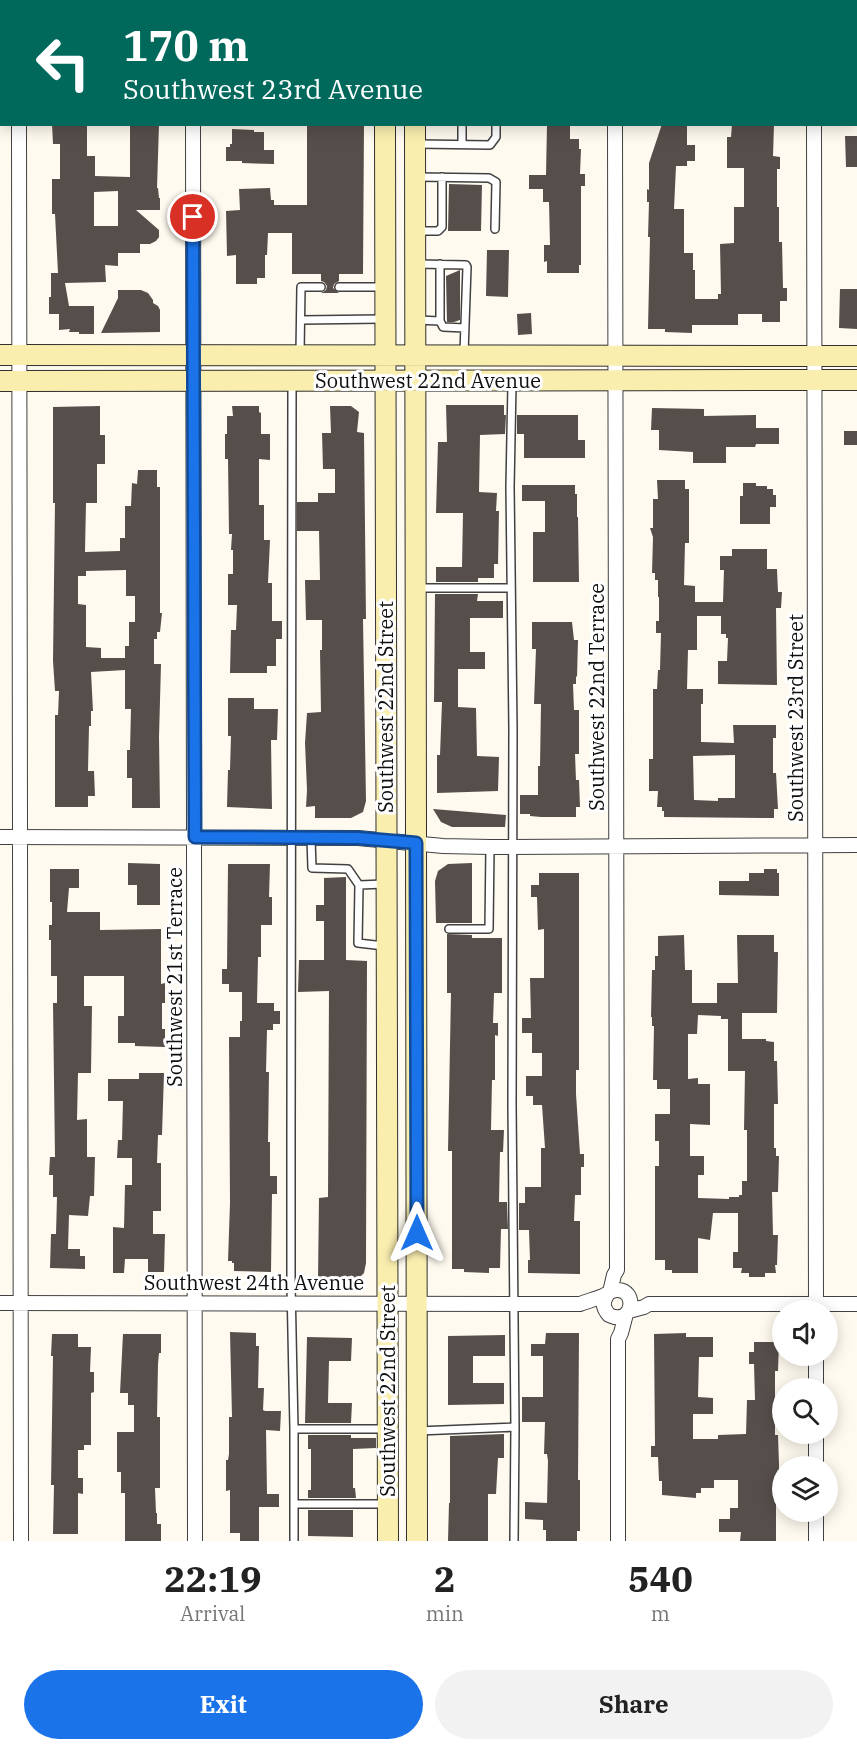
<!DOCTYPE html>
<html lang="en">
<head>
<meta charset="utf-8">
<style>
  body { margin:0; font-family:"IBM Plex Serif",serif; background:#f2f2f2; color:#222; height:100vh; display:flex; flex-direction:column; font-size:22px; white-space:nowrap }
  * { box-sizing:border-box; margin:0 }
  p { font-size:20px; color:#767676 }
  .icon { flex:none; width:33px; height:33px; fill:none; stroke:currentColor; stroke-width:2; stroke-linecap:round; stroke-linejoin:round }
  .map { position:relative; height:1541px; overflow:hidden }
  .side { display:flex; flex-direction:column; background:#fff; flex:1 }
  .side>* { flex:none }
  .top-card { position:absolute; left:0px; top:0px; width:858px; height:126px; box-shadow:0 3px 15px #0003; background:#00695c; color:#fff; overflow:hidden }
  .buttons { position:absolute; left:772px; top:1300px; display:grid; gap:12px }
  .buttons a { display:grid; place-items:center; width:66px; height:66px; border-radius:50%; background:#fff; box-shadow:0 3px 15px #0003; font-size:30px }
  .pin { position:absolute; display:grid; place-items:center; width:51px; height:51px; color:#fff; margin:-26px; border:3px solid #fff; border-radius:50%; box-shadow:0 2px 6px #0007 }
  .me { position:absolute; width:66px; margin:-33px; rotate:0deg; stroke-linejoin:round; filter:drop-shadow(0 0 4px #0008) }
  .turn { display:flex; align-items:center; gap:21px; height:126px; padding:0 24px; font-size:27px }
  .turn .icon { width:78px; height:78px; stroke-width:2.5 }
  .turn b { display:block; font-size:42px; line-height:51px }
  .eta { display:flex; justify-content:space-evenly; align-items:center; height:102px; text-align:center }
  .eta b { font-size:36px; font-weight:700; line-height:42px }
  .cta { display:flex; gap:12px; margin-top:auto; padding:12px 24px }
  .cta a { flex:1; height:69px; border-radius:36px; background:#1a73e8; color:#fff; font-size:24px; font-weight:700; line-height:69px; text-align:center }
  .cta a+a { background:#f2f2f2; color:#222 }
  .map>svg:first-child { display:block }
  .building { fill:#564e4b; fill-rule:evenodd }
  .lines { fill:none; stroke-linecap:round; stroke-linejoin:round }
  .lane-casing { stroke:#414141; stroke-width:10 }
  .street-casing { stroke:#414141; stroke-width:16 }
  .secondary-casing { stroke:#303030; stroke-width:22 }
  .lane { stroke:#fff; stroke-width:7 }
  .street { stroke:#fff; stroke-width:14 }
  .secondary { stroke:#faeeaf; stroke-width:20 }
  .route-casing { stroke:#114b97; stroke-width:15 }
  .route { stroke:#1a73e8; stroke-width:10 }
  .labels { text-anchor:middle; stroke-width:6; stroke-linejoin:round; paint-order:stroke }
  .street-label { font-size:20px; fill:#0e0e0e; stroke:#fff }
</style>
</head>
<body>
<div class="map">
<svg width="857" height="1541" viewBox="0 0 857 1541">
  <rect width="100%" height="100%" fill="#fefaef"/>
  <path class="building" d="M52,124H87V156H95V176L130,177V124H159L157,188H158L159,198H160V210H136L159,230V237L156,241L150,244H140V253H118V266L105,265L106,282L65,283L69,306H94V334H79V332H69L70,329L59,330V314H49V297H51V273H58L55,214H52V179H60V144H53ZM118,191V226H94V192Z
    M307,124H364L363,274H339V281L334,284L333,288L339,293H321L326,290L327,286L324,282L321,281V274H292V233H268L267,255H265V278H257V284H236V255L227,256L226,211L240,210L239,189L270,188L271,200H274V205H307Z
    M547,124H570V139H579V149H581L580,174H585V186H581V265H579V273H547V261L544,262V245H550L549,202H543V189H529V175H546Z
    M662,124H687V145H695V161H687V166H676L674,209H684V253H693V270H695V299H718V294H721L720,244L734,243V207H744V168H727V137H731L732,124H774L773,156L780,157V169H777V207H779V242H782L783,288H787V301H780V322H762V314H738V325H692V333L665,332V329H648L650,237H648L649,202H647V189L649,190V163Z
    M232,129L254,130V132H264V150H274V164L242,163V161H226V147H230V144H232Z
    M845,136H857V167H846Z
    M449,184L482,185L481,231H448Z
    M487,250H509L508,297L486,296Z
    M460,270V320L454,322H447L446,276Z
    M840,289H857V329L839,328Z
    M118,290H141L148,293L153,300V303L158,306L160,310V332L101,333L118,298Z
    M531,313L532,334L518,335L517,314Z
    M446,405H504V415H506L505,434L480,435L479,492L497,493L496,511H499L498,564H494V578H478V582H436V567H462L463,513H436L438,442H447Z
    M100,406V435H105V464H97V503H86L85,552L120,551V538H125V506H131L132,483L137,484L138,470H157V487H160V613H162L160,632H157V639H154V664H161L159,737L160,808H132V778H127V750H130L131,709H125V670L91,672L93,711H91V726H89L88,771H94L95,796H88V807H55V715H58L59,691H55L53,661L55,503H53V407ZM126,570V596H135V622H129V646H125V658H101V648L86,647V605L78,604V576H86V571Z
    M232,406H259V412L261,413V434H270V460L259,459V505H264V540H270L268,583H272V621H282V639H276V666H267V673H230L231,630H236L237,605H228V574H233V550H231L232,534H229L228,459H225V434H227V416H233Z
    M330,406H351L359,412L357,432L364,433L366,619H363L366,801L363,812L351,818H315V806L306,807L307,790L305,743L307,713L321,712L320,650H322V620H306L305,580H320L319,531H297V502H318V493H335V469H323L322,433H331Z
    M652,408L704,409V416L756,415V428H779V444H756L755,447H726V463H693V452L659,450V430H651Z
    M517,415H578V440H585V458H524V434H517Z
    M844,431H857V445H844Z
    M657,480H685V489H689V543H685L684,585L695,586V602H723L724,570H720V556H732V549H767V569H777L778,592H782L781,608H776L777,685L718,684V661H727L728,638H726V634H721V616H697V650H688L687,689H703V704H701V742L734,743L733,725H776V738H773V773H776L778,809H774V818L664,817V811H662V807H657L658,791H649V759H653V689H657L658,670H660L661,633H656V621H659V597H658V580H655V573H652L653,537L650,528H653V499H658ZM735,755V798H718V801L694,800L693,756Z
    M743,483H756V486H767V489H773V495H776V507H770V524H740V496H743Z
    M522,485H575V494H577V517H578L579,582H533V532H545V501H522Z
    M435,594H478L477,601H503V618H470V652H485V669H458V707L476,708L477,756L499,757L498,791L437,793V755H440L442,702H434Z
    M532,622H572L574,640H578L577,677L576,676V684H573L574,710H579V754H575L576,780H579L580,807H576V817H541L530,816V814H520V795H538V766H540L541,704H534L536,649H532Z
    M228,698H254V709H278L277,740H271L272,809L227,807L228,770H230L231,736H228Z
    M433,809L506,815L505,827H452L441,822Z
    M128,863L160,864V905H137V885H128Z
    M472,863V923H436L435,881L438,871L448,864Z
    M228,864H270L269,897H272V925H261V957H258L257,1003H274V1011H280V1024H273V1030H267L266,1072H269L268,1142H270V1176H277V1194H272L271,1272L234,1271V1263H232V1261H228L230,1203L229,1037H240V1021H242V992H229V984H222V969H227Z
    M50,869H79V888H69L67,912H100V930L161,929V984L165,983V1003H162V1029H165V1047L135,1046V1043H118V1016H124V976H84V1006H92L91,1073H78L77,1120L87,1119V1157H95L94,1196H90L88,1216L69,1215L68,1249H80V1256H85V1269L50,1268L51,1234H56L57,1197H53V1175H49L50,1157H55L53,1003H57V976H51V940H49V925H52V902H50Z
    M764,869H777V873H779V896L719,895V881H749V873H764Z
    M539,873H579V1070H576V1094L580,1154H584V1167H581V1195H575L574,1221H580V1274L528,1273V1260H530L529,1230H519V1203H525V1187H541V1148H545L542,1105H533V1096H526V1076H542V1053H532V1033H522V1018H531L530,978H544V929L538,930L537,897H531V885H539Z
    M346,877V960L367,961L366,1263L364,1273L356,1281L351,1282L318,1280L319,1198L328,1197L329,991L298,992L299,960H324V921H316V905H324V878Z
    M447,934L472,935V938H502V993H494L493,1023H498V1036L495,1035V1080H492L491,1130H504L503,1152H500L499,1202H507L508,1229H501L500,1268H489V1273L464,1272V1269H452V1151H448L451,993H447Z
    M684,935L685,970H692V1003H717V983H738L737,935H774V952H778L777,1013H742V1039H766V1041L774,1042V1061H777L778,1104H774V1148H776V1156H779L778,1192H772L773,1235H778L777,1265H775L776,1273H765V1277H749V1273H741L742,1268H733V1252H738V1213H713L710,1240L698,1238V1273H672V1270H665V1260H655V1166H659V1141H655V1114H670V1089H657V1080H653L654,1026H652V1017H651L652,970H655V956H658V936ZM698,1015L721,1016V1019H728V1071H745L744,1130H747V1181H742V1195H739V1197H729V1199L698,1198V1175H704V1156H690V1124L710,1125V1084H698V1078L688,1079V1034H697Z
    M139,1073H164L162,1135H158L157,1163H161V1211H153V1234H165L164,1272H148V1259H125L124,1273H113V1227L124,1228L125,1185H132V1158H117L118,1140H122L123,1101H108V1079H139Z
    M230,1332L256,1333V1346H259L258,1388H264L263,1410L265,1411H281L280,1431L266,1430L267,1494H279V1507H259V1541H240V1533H230V1490L226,1491V1460H228L229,1454V1417H232Z
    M546,1333H579L578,1480H580V1531H577V1541H546V1530H543V1520L525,1519V1502L547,1503L548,1461L547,1454H544L545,1422H522V1397H543V1356H531V1344H545Z
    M686,1333V1337H713V1357H699L698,1397L713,1398V1414H693V1439H718V1435L746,1434L747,1400H755L754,1364H749V1352H754V1342H779L778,1371H775V1435H778L779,1464V1496H776V1541H740L741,1532H719V1519H730V1508H738V1480H714V1488H701V1493H696V1498L662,1495V1481H659L658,1457H651V1446H655L654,1334Z
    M52,1334H78V1347H91L90,1372H94V1392L91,1393V1445H84V1450H78V1478H83V1494L78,1493V1534H53L54,1485H51L53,1356H51Z
    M123,1334H161V1353H159L158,1364L157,1417H160V1488H155L156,1513H157V1524H161V1541H125V1493H121V1472H117V1432H134V1405H128V1393H120Z
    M505,1335V1356H473V1383H504V1404L448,1405V1336Z
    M307,1337L352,1338L351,1361H329L328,1403H352L351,1423H305Z
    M504,1434V1458H498L496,1494H488V1541H448L449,1503H450V1436Z
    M308,1435H351V1438H376V1448L353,1449V1488H355L356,1498H308V1490H311V1449H308Z
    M308,1510H353V1537L308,1536Z"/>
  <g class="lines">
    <g class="lane-casing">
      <path id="lane" d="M497,2V0
        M417,144L490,145L496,137V124
        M462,144V124
        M417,177L489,178L496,182L495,229
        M417,231H438L442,227V177
        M418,264L466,265L467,267L464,353
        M339,287H384
        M301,320L382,319
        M417,320L440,321V264
        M440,321L443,327L465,328
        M300,353L301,287H321
        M292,383L291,1139V1285L294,1429V1541
        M512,384L510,487L513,729L512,1105L515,1427L514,1541
        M418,588H511
        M311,838L312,868L348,869L359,885
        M384,884L359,885L358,943L384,946
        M449,929H489L490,847
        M294,1429H385
        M418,1431L515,1427
        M294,1504H386"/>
    </g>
    <g class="street-casing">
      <path id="street" d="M19,0V2
        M193,0V2
        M615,0V2
        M814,0V2
        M19,124L21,1541
        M193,124L195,1541
        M814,124L816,1311
        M0,837L358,838L443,846L490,847L857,845
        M610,1292L614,1275L617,1270L615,124
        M0,1303L580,1304C588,1301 595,1299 603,1296C607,1294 611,1291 616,1290C638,1288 634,1327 609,1315C603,1308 602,1303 607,1295
        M629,1311L644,1307L649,1304H857
        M816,1356V1389
        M816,1434V1467
        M816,1512V1541
        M618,1541V1339L621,1333L626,1314"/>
    </g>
    <g class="secondary-casing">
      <path id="secondary" d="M414,0V2
        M385,2V0
        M385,124L388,1541
        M415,124L417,1541
        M0,355L857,356
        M0,381L857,380"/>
    </g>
    <use href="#lane" class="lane"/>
    <use href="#street" class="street"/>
    <use href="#secondary" class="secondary"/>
  </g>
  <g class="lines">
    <g class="route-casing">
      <path id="route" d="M193,217L195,837L358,838L416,843L417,1233"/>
    </g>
    <use href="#route" class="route"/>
  </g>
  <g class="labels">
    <g class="street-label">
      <text x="428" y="388">Southwest 22nd Avenue</text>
      <text transform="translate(597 697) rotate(-90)" y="7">Southwest 22nd Terrace</text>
      <text transform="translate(386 707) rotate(-90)" y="7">Southwest 22nd Street</text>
      <text transform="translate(796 718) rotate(-90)" y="7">Southwest 23rd Street</text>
      <text transform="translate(175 977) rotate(-90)" y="7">Southwest 21st Terrace</text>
      <text x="254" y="1290">Southwest 24th Avenue</text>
      <text transform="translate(388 1391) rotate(-90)" y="7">Southwest 22nd Street</text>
    </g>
  </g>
</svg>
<div class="buttons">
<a><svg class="icon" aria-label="sound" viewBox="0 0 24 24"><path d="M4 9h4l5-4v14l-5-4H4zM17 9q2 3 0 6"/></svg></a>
<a><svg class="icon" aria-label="search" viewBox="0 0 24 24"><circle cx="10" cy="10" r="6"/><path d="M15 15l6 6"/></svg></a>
<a><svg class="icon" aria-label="layers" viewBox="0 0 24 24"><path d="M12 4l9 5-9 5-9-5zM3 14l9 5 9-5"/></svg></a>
</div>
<div class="pin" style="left:193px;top:217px;background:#d93025"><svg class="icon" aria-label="arrive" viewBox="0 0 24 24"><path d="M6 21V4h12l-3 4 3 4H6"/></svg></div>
<svg class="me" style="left:417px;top:1233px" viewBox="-20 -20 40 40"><path d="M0-17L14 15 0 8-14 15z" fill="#1a73e8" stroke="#fff" stroke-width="4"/></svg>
<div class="top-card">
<div class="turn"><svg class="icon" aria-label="left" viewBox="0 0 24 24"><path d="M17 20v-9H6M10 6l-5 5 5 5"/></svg><div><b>170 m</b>Southwest 23rd Avenue</div></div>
</div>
</div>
<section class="side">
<div class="eta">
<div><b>22:19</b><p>Arrival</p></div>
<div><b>2</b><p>min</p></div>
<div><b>540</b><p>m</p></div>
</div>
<div class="cta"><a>Exit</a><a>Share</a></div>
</section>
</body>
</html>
